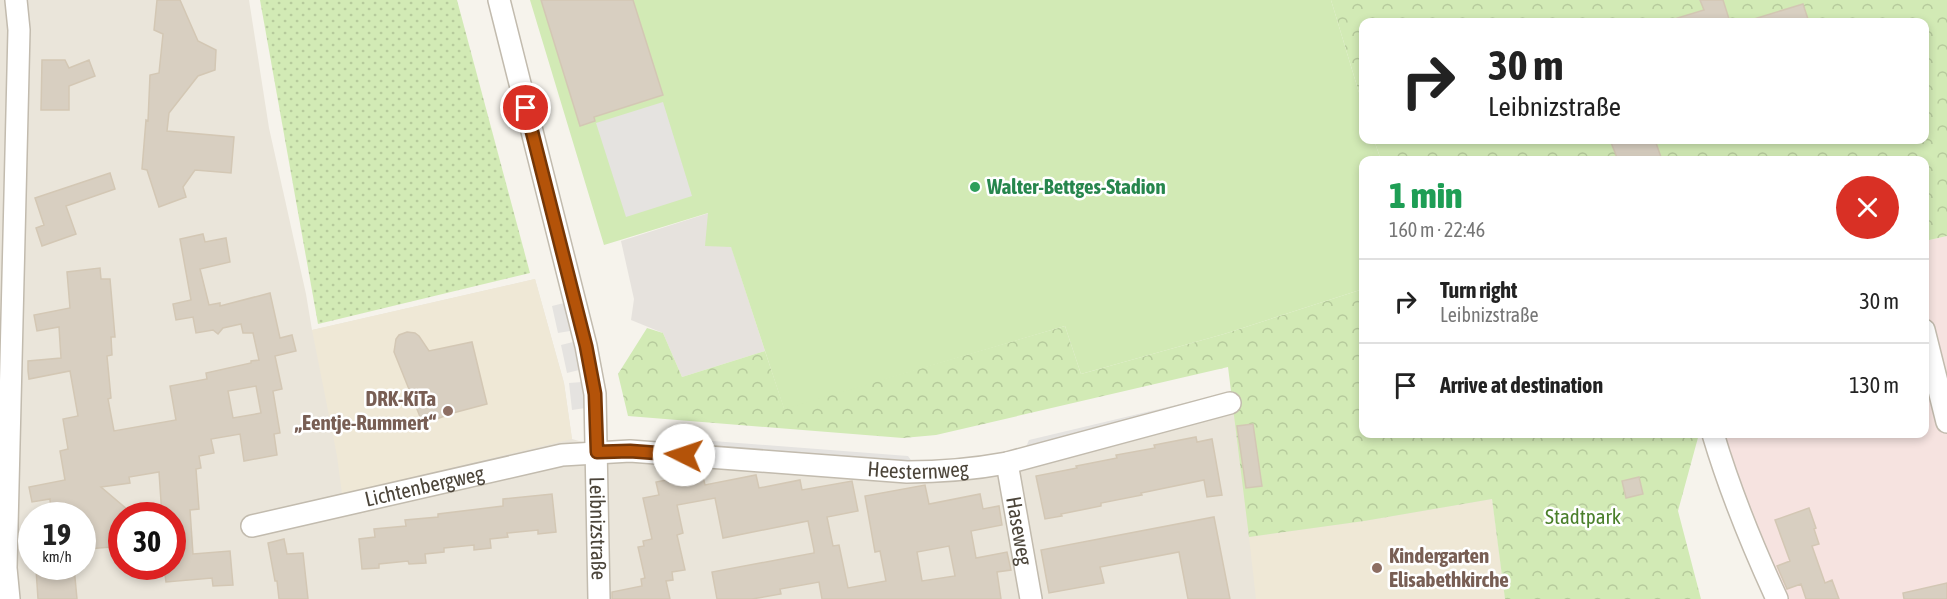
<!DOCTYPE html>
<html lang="en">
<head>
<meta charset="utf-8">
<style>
  body { margin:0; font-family:"Asap Condensed",sans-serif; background:#f2f2f2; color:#222; height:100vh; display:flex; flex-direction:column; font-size:22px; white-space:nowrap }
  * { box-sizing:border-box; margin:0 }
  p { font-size:20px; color:#767676 }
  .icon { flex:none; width:33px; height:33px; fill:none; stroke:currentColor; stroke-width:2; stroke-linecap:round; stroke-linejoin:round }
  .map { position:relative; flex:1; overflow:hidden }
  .details { position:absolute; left:1359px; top:156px; width:570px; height:282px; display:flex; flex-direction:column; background:#fff; border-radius:12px; box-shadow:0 3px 9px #0003 }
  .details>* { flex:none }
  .hud { position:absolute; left:1359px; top:18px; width:570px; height:126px; border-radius:12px; box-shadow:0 3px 9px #0003; background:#fff; color:#222; overflow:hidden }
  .speed { position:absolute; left:18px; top:502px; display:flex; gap:12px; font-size:30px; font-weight:700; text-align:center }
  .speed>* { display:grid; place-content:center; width:78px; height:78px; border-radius:50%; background:#fff; box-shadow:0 3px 9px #0003; line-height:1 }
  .speed small { font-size:15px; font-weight:400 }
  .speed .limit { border:9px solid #d22; background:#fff; color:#111 }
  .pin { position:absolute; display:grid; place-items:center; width:51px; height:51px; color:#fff; margin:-26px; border:3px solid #fff; border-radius:50%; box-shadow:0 2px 6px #0007 }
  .me { position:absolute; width:66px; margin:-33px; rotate:274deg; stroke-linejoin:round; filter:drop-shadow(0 0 4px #0008) }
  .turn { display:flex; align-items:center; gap:21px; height:126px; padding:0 30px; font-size:27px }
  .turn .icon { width:78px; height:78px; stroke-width:2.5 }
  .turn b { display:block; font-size:42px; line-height:51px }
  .round { display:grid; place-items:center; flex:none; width:63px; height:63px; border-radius:32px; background:#f2f2f2 }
  .head { display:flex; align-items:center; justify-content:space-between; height:102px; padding:0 30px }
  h1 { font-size:36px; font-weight:800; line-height:45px; color:#1e9e55 }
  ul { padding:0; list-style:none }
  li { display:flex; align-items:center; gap:18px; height:84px; padding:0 30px; border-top:2px solid #e0e0e0 }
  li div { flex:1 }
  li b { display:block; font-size:22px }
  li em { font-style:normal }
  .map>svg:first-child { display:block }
  .residential { fill:#eae5da; fill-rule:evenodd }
  .industrial { fill:#e6e2dd }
  .education { fill:#efe8d6 }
  .medical { fill:#f6e3e0 }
  .grass { fill:url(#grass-dots) }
  .forest { fill:url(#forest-crowns) }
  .garden { fill:#d2eab5 }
  .parking { fill:#e5e3e0 }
  .building { fill:#d8cfc1; stroke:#d3c7b4; stroke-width:1.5; fill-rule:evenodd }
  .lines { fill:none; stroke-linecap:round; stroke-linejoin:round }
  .street-casing { stroke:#c2bbae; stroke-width:24 }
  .street { stroke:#fff; stroke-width:21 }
  .route-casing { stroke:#753606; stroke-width:15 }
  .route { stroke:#b45309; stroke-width:10 }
  .leisure-dot { fill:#2e9e5b; stroke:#fff; stroke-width:2 }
  .education-dot { fill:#8d6e63; stroke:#fff; stroke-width:2 }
  .labels { text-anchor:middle; stroke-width:5; stroke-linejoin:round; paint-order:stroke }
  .leisure-label { font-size:21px; font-weight:bold; fill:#27864d; stroke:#fff; text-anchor:start }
  .education-label { font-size:21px; font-weight:bold; fill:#785e54; stroke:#fff; text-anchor:end }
  .street-label { font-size:21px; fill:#4b4439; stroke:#fff }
  .park-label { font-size:21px; fill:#4a7f2a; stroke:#fff }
</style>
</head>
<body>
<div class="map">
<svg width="1947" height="599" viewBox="0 0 1947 599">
  <defs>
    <pattern id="grass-dots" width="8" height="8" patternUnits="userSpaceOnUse" patternTransform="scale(1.5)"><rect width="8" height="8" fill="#d2eab5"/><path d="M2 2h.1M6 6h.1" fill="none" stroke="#b6ca9c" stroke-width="1.8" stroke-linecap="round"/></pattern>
    <pattern id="forest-crowns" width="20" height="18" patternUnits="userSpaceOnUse" patternTransform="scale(1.5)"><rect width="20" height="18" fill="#d2eab5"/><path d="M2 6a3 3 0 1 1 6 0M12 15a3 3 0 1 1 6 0" fill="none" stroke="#b6ca9c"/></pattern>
  </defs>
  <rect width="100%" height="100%" fill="#f6f3ec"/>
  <path class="residential" d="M0,0H249L269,128L306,294L312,330L535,279L564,383L572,439L649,461L886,482L985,476L1234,409L1492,499L1505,599H0ZM32,516H82V567H32ZM122,516H172V567H122Z"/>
  <path class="industrial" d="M709,213L731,246L765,351L682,377L663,333L631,320L634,299L621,241Z"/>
  <path class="education" d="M535,279L564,383L572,439L342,494L337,456L312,330Z
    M1492,499L1505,599H1256L1249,537L1364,521Z"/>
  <path class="medical" d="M1947,236V599H1787L1767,564L1720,434H1924L1925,241Z"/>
  <path class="grass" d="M260,0H457L530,273L318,324Z"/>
  <path class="forest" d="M1331,0H1947V236L1925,241L1924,160H1381L1374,140H1924V22H1364L1363,106Z
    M1363,289L1364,434H1699L1678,511L1701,599H1505L1492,499L1364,521L1249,537L1228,367L936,435L903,438L628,416L618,374L647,328L663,333L682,377L765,351L784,408L1065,326L1081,374L1224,334Z"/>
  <path class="garden" d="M530,0H1331L1363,106L1364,140H1374L1381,160H1364L1363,289L1224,334L1081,374L1065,326L784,409L731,247L705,246L708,213L604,245Z"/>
  <path class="parking" d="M663,102L692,196L626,217L596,123Z
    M564,303L570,331L558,333L552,306Z
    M573,342L579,370L567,373L561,345Z
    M582,382L585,408L572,410L569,383Z
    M1197,400L1193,407L1025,449L1029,440Z
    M662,437L908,456L913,463L653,445Z"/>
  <path class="building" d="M157,0H180L198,41L216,50L215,70L198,76L169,113L167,131L234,137L231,173L195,170L183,187L186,197L159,207L147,170L142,169L146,120L148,121L150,75L159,73L163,34L154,30Z
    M541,0H633L663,95L594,117L595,121L580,126Z
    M1700,0H1723L1730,22H1674V19L1704,10Z
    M1803,4L1809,22H1755L1754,19Z
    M42,60H65L69,68L89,60L95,76L69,86V110H41Z
    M1610,140H1655L1662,160H1618Z
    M110,173L115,189L66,206L76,234L42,246L36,228L44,225L35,198Z
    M203,234L205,242L226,238L230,262L200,269L209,305L220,303V306L270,293L280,338L292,335L296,351L275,356L282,389L273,391L280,433L274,434L277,455L244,461L240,434L211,439L214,453L199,456L201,468L196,469L199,509L190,510L193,554L230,551L233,585L213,586L212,578L166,582L164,567H172V516H162L159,472L129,477L130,483L101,487L135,516H122V546L88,549L84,516H51L50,499L32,502L29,487L65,480L60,451L68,449L63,419L78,416L70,371L29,379L28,371V361L61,358L59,327L37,331L34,315L70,308L67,272L100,268L101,279H110L115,337H111L112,355L107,356L111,398L108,399L114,431L176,420L170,386L207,379L206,373L251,363V361L259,360L253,333H243L241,324L223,328L218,334L213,330L196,333L193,317L176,320L173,304L191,300L180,239ZM256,386L261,413L233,418L228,391Z
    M407,332L415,333L419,336L429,351L472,342L487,404L453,413L423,424L394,352L396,339L399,335Z
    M1253,424L1262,486L1246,488L1237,426Z
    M1196,437L1197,442L1212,439L1222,495L1207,497L1204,480L1141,493L1142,495L1101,503V506L1061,514L1062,516L1045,519L1036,476L1077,468L1076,466L1117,458L1116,455L1155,448L1154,445Z
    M702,473L705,485L756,475L759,488L800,480L802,490L852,481L858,511L827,517L833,546L839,545L848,588L886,581L880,551L875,552L865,496L925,485L929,504L980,494L983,509L999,506L1002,525L971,531L976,558L1007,552L1011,570L997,572L1001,599H822L819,582L780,589L781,594L752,599H717L712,572L814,553V550L808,521L723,538L715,498L677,505L683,533L677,535L685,570L672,572L673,580L666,581L670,599H612V592L642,586L641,579L645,578L638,547L644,546L643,541L652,539L643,498L659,495L656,482ZM949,546L955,576L922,581L917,552Z
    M1639,477L1643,494L1626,498L1622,481Z
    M552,494L556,532L538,534V530L507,533L508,537L490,539L491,548L474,550V545L444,548V552L425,554L426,563L409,564L408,561L379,564V568L362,569L359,539L375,537L374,529L406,526L405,520L438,517V514L503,506V499Z
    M1809,508L1816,528L1814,529L1819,544L1812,546L1825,583L1832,580L1839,599H1806L1801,584L1787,589L1777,566L1790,561L1775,520Z
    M1214,517L1230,599H1188L1179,552L1100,567L1104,583L1049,593L1041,550Z
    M284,539L287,554L303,553L308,599H279L277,581H275L268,543Z
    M61,567H74L77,599H38L36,569Z
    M1947,583V599H1904L1903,593Z"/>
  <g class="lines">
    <g class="street-casing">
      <g id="street">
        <path id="s1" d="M499,0L586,346L595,394L599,599"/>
        <path d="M1924,330L1947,422"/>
        <path d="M1713,434C1730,491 1752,545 1777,599"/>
        <path id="s2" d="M1007,463L1031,599"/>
        <path id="s3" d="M252,526L562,455L630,451L907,472C941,472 974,469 1007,463L1230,403"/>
        <path d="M9,599L6,568L19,30L16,0"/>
      </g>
    </g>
    <use href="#street" class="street"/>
  </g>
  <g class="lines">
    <g class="route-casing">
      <path id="route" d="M526,108L586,346L595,394L597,452L630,451L684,455"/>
    </g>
    <use href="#route" class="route"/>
  </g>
  <circle class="leisure-dot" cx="975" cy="187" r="6"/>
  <g class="education-dot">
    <circle cx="448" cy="411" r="6"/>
    <circle cx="1377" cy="568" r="6"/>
  </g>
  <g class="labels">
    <g class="leisure-label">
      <text x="987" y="194">Walter-Bettges-Stadion</text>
    </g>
    <g class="education-label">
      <text x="436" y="406">DRK-KiTa<tspan x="436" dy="24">„Eentje-Rummert“</tspan></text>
      <text x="1389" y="563" text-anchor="start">Kindergarten<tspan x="1389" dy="24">Elisabethkirche</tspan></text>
    </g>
    <g class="street-label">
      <text dy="7" stroke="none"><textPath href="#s3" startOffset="675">Heesternweg</textPath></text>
      <text dy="7" stroke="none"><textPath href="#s3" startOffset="177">Lichtenbergweg</textPath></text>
      <text dy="7" stroke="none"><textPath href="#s1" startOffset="540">Leibnizstraße</textPath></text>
      <text dy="7" stroke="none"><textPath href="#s2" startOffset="69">Haseweg</textPath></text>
    </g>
    <g class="park-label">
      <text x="1583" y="524">Stadtpark</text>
    </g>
  </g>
</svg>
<div class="speed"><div>19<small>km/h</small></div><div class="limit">30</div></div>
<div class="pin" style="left:526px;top:108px;background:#d93025"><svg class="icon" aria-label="arrive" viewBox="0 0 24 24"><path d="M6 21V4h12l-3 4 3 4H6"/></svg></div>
<svg class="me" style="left:684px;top:455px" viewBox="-20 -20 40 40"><circle r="19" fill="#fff"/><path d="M0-13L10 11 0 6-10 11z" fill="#b45309"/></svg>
<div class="hud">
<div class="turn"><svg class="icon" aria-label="right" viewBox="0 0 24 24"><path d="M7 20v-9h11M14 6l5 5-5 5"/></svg><div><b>30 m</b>Leibnizstraße</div></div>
</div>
<section class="details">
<div class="head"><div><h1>1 min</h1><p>160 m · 22:46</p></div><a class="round" style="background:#d93025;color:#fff"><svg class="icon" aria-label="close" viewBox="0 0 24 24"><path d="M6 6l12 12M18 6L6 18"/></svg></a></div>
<ul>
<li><svg class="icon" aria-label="right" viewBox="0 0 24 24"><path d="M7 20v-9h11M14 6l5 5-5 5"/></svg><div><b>Turn right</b><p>Leibnizstraße</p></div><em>30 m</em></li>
<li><svg class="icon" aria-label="arrive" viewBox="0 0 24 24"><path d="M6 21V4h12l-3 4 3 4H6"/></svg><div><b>Arrive at destination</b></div><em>130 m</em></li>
</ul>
</section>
</div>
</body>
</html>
